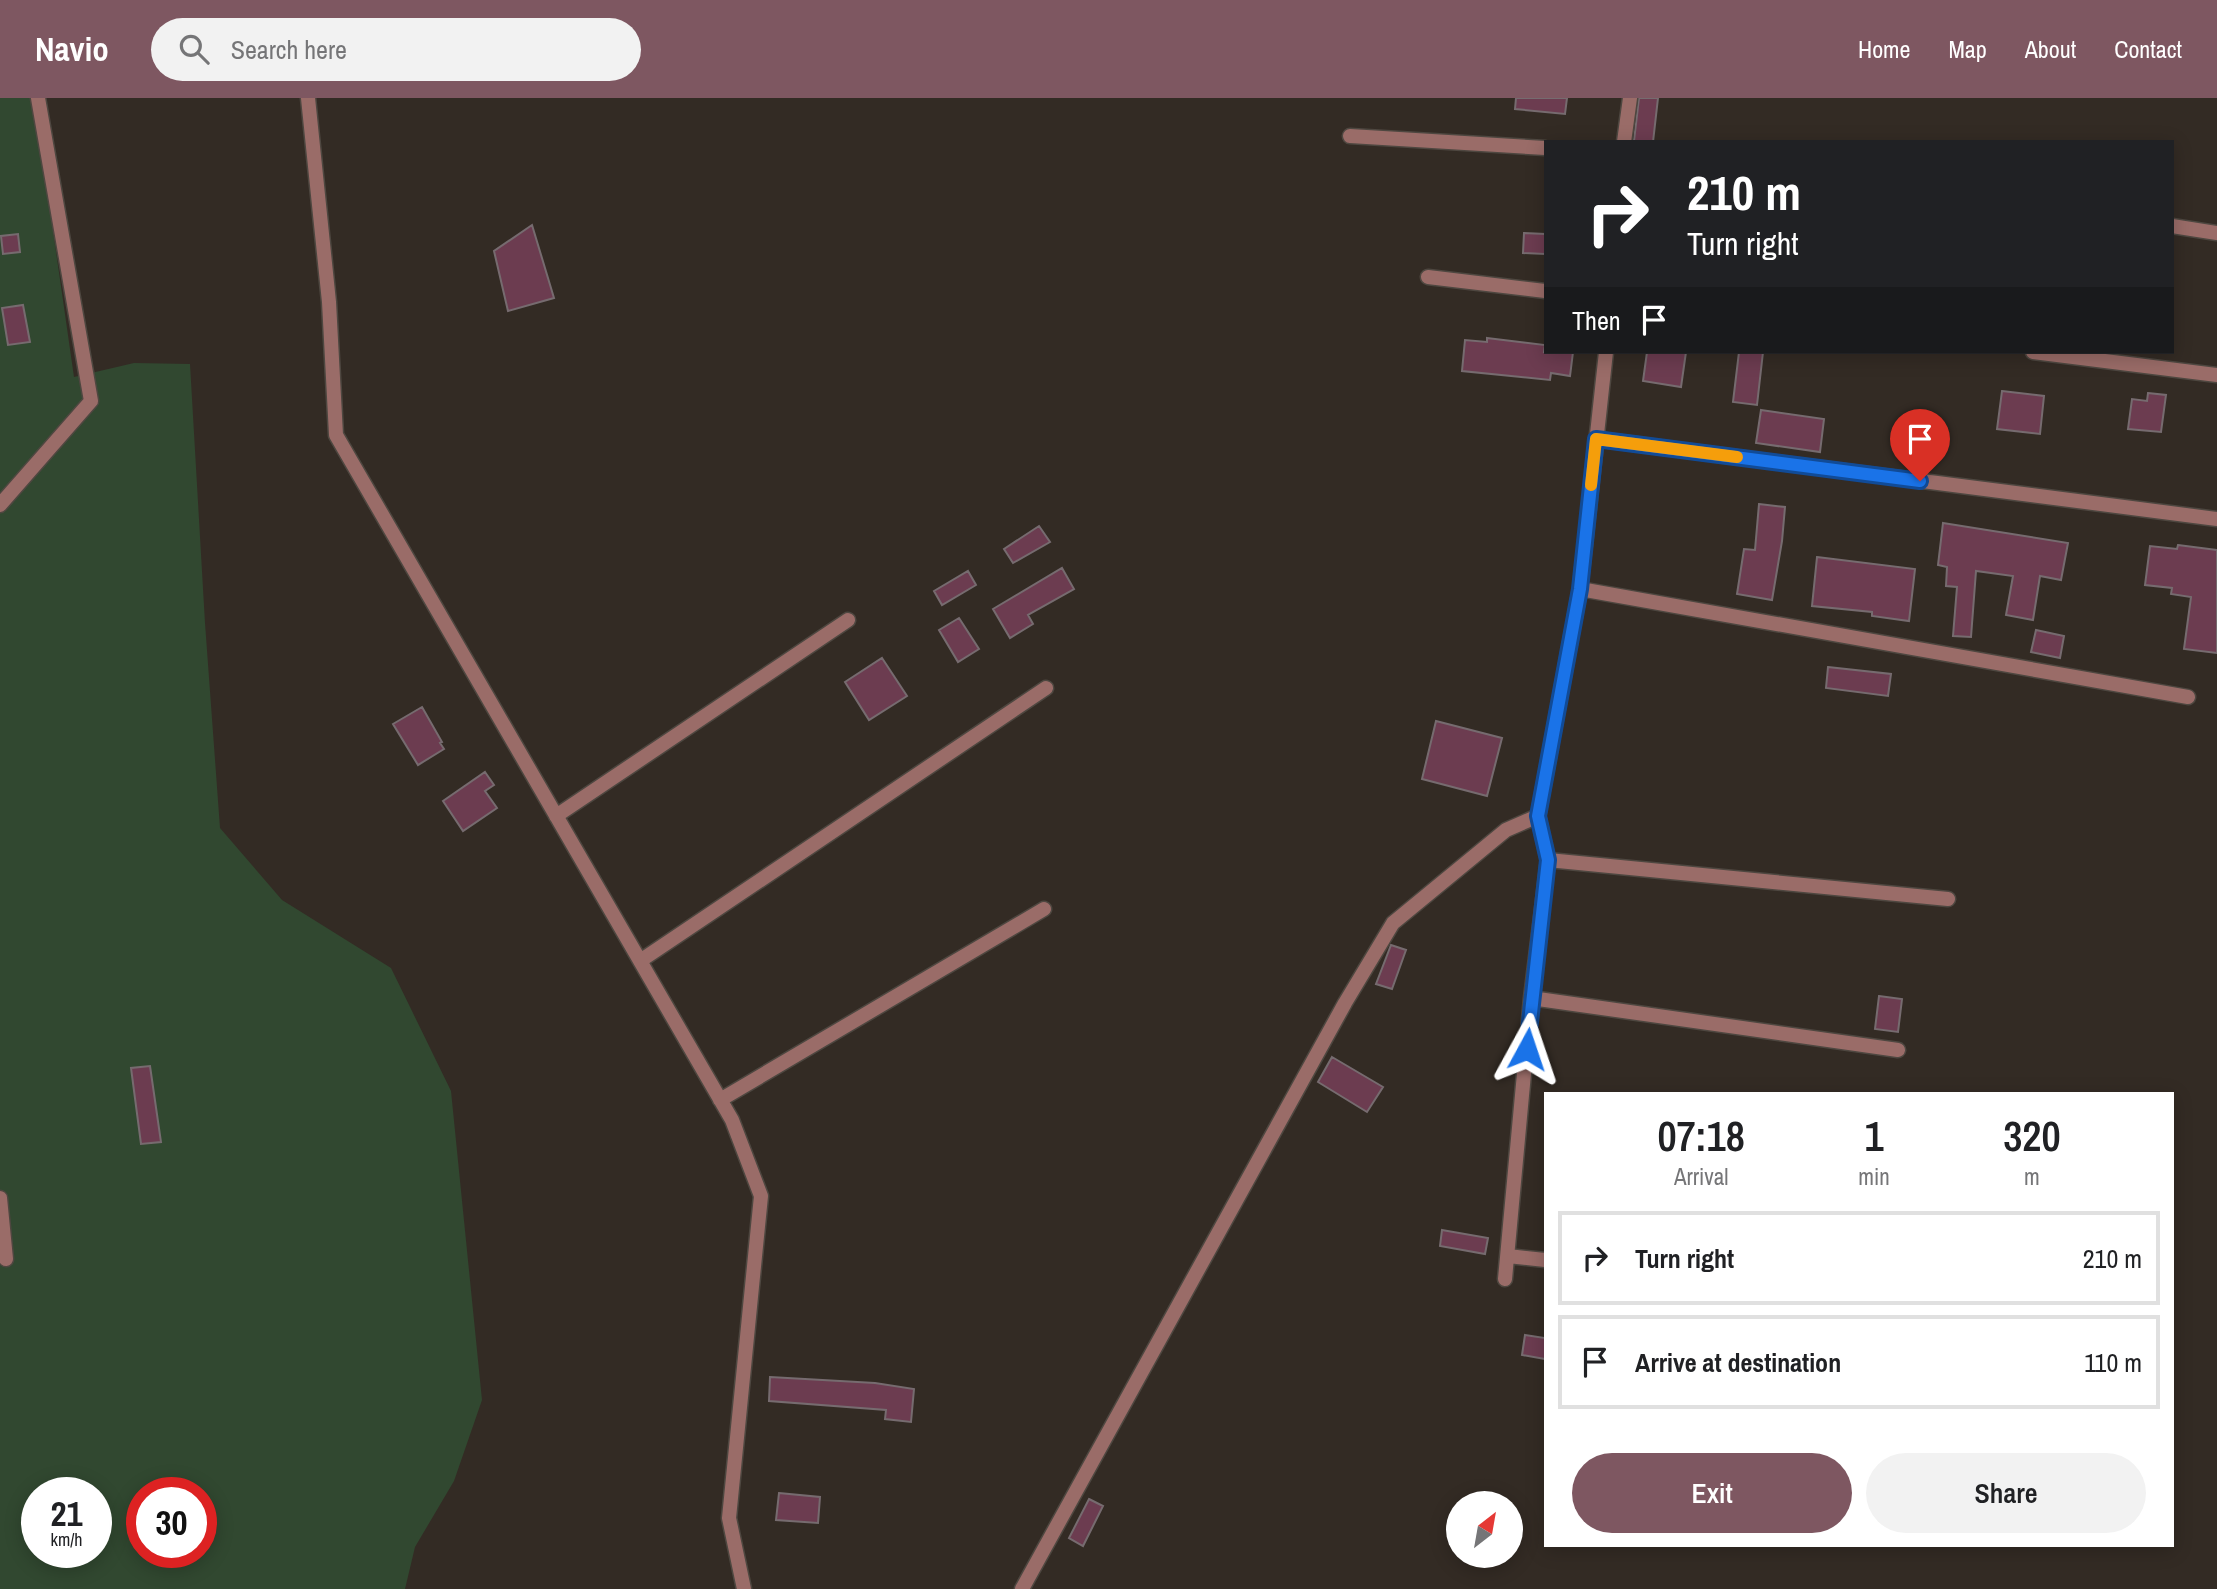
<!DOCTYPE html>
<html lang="en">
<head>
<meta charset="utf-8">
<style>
  body { margin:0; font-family:"Archivo Narrow",sans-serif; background:#f2f2f2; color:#202124; height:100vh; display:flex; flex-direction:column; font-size:26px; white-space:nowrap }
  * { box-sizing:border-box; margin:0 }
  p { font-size:23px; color:#757577 }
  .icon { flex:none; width:38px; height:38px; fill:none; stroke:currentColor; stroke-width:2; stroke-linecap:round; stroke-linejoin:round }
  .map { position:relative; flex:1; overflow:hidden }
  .side { position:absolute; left:1544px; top:994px; width:630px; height:455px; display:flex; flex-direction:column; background:#fff; border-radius:0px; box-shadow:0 4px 18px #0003 }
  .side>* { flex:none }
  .hud { position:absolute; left:1544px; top:42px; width:630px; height:214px; border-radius:0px; box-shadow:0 4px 18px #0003; background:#202124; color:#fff; overflow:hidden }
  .needle { width:46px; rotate:31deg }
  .fabs { position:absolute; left:1446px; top:1393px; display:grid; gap:14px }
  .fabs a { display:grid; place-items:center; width:77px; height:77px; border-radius:50%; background:#fff; box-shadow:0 4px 18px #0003; font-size:35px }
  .speed { position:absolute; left:21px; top:1379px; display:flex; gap:14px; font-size:35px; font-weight:700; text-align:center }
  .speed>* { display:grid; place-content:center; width:91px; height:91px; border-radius:50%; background:#fff; box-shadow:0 4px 18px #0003; line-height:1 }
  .speed small { font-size:18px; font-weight:400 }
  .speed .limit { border:10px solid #d22; background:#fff; color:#111 }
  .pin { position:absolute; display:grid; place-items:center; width:60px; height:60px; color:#fff; margin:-72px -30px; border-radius:50% 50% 50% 0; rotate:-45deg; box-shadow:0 0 7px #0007 }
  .pin .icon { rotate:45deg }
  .me { position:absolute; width:77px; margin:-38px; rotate:5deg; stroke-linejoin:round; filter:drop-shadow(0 0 5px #0008) }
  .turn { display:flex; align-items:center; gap:24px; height:147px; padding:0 28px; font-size:32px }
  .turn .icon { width:91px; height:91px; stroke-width:2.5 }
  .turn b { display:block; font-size:49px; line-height:60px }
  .then { display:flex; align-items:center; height:66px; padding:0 28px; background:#0003; gap:14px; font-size:26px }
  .eta { display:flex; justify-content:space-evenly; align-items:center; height:119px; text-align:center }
  .eta b { font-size:42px; font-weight:600; line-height:49px }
  .cta { display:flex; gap:14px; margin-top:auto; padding:14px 28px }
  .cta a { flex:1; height:80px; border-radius:42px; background:#7e5761; color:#fff; font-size:28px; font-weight:600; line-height:80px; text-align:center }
  .cta a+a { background:#f2f2f2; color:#202124 }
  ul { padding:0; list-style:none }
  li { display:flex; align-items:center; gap:21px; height:94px; margin:0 14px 10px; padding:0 14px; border:4px solid #e0e0e0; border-radius:0px }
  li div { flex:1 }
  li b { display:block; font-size:26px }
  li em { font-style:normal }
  header { display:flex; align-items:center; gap:42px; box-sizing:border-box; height:98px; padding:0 35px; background:#7e5761; color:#fff }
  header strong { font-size:33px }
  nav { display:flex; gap:38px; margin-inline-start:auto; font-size:24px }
  .search { width:490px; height:63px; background:#f2f2f2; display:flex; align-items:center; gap:18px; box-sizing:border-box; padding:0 24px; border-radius:38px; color:#757577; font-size:26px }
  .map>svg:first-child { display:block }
  .green { fill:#314830; fill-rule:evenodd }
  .building { fill:#6c3c50; stroke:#766b6f; stroke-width:2 }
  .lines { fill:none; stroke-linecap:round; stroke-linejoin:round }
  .street-casing { stroke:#4e4740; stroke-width:17 }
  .street { stroke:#9a6c68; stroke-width:14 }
  .route-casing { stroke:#114b97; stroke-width:18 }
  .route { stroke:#1a73e8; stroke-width:12 }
  .slow { stroke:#f59e0b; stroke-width:12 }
</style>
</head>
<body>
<header>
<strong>Navio</strong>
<div class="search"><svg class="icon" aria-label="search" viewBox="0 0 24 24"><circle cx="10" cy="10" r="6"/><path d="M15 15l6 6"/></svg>Search here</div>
<nav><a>Home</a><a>Map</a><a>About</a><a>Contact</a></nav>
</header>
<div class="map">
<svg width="2217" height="1491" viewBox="0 0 2217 1491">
  <rect width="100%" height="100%" fill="#332b24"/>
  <path class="green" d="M0,0H34L74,279L134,265L190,266L205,525L220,730L282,802L391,870L451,993L482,1302L454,1383L415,1449L405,1491H0ZM37,1395H96V1454H37ZM142,1395H201V1454H142Z"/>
  <path class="building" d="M1516,0H1567L1565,16L1515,11Z
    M1639,0H1658L1653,44L1634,43Z
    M532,127L554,200L508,213L494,153Z
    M1524,135L1545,136V156L1523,155Z
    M18,136L20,154L3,156L1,138Z
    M23,207L30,244L8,247L2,210Z
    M1487,240L1545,247L1544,254H1573L1570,278L1551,275L1550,282L1462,273L1465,242L1487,244Z
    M1647,254H1686L1681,289L1643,283Z
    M1739,254H1763L1757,307L1733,304Z
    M2002,293L2044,298L2040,336L1997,331Z
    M2148,295L2166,297L2161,334L2128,331L2132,301L2147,303Z
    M1761,312L1824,321L1820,354L1756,345Z
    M1759,406L1785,409L1782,443L1772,502L1737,496L1744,451L1755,452Z
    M1943,425L2068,445L2061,482L2040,478L2033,522L2006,517L2013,478L1976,473L1971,539L1953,538L1957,489L1946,488L1947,469L1938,467Z
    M1039,428L1050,444L1013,465L1004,451Z
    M2178,447L2217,452V555L2184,551L2191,499L2171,496L2172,490L2145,487L2150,448L2177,451Z
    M1817,459L1915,471L1909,523L1872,518V514L1812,508Z
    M1062,470L1074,491L1028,517L1033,526L1010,540L993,511Z
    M968,473L976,487L942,507L934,493Z
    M959,520L979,551L958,564L939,532Z
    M2036,532L2064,538L2060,560L2031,554Z
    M882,560L907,598L869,622L845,584Z
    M1828,569L1891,576L1888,598L1826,590Z
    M422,609L442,644L440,645L444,651L418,667L393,626Z
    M1436,623L1502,640L1487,698L1422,681Z
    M485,674L494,687L485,693L497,710L463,733L443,703Z
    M1391,847L1406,852L1392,891L1376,886Z
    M1879,898L1902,901L1898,934L1875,931Z
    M1332,959L1383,989L1367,1014L1318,984Z
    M150,968L161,1044L141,1046L131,970Z
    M1442,1132L1488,1140L1485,1156L1440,1148Z
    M1525,1237L1545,1240V1261L1522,1257Z
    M770,1279L875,1285L914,1291L911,1324L885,1321L886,1312L769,1303Z
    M779,1395L820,1399L818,1425L776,1422Z
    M1089,1401L1103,1408L1083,1448L1069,1440Z"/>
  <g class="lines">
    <g class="street-casing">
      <path id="street" d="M308,0L329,204L336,337L732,1022L761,1098L729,1420L744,1491
        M1350,38L1545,50
        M1624,44L1630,0
        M2172,128L2217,135
        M1428,179L1545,193
        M2033,254L2217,277
        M1596,341L2217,421
        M0,407L91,303L38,0
        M1580,491L2188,599
        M556,718L848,522
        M1548,762L1948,801
        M640,863L1046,590
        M1531,900L1898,952
        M720,1002L1044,811
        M0,1100L6,1161
        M1508,1158L1545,1162
        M1505,1181L1531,900L1548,762L1538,718L1580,491L1606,254
        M1022,1491L1345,905L1393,825L1506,732L1538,718"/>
    </g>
    <use href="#street" class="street"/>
  </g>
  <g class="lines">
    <g class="route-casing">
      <path id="route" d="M1527,951L1548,762L1538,718L1580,491L1596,341L1920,383"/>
    </g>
    <use href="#route" class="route"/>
    <path class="slow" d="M1591,387L1596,341L1737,359"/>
  </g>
</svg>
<div class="fabs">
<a><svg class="needle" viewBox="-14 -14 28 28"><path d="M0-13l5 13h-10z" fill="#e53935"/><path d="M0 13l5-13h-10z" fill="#757577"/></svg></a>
</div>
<div class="speed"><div>21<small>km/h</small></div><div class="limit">30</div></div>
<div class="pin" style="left:1920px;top:383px;background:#d93025"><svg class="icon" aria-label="arrive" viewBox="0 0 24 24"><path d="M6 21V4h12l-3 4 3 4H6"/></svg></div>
<svg class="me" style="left:1527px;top:951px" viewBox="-20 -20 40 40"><path d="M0-17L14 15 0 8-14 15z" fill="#1a73e8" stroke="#fff" stroke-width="4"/></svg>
<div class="hud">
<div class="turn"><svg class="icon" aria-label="right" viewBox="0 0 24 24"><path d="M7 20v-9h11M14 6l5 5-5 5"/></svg><div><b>210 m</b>Turn right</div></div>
<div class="then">Then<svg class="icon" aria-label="arrive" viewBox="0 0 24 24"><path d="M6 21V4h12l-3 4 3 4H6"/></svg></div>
</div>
<section class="side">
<div class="eta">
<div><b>07:18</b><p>Arrival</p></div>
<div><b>1</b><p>min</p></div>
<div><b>320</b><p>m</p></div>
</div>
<ul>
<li><svg class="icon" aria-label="right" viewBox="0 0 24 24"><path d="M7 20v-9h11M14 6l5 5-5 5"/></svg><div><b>Turn right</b></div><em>210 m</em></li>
<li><svg class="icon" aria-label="arrive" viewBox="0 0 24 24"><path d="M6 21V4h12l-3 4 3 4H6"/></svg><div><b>Arrive at destination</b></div><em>110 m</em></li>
</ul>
<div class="cta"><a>Exit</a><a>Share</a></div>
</section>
</div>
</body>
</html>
